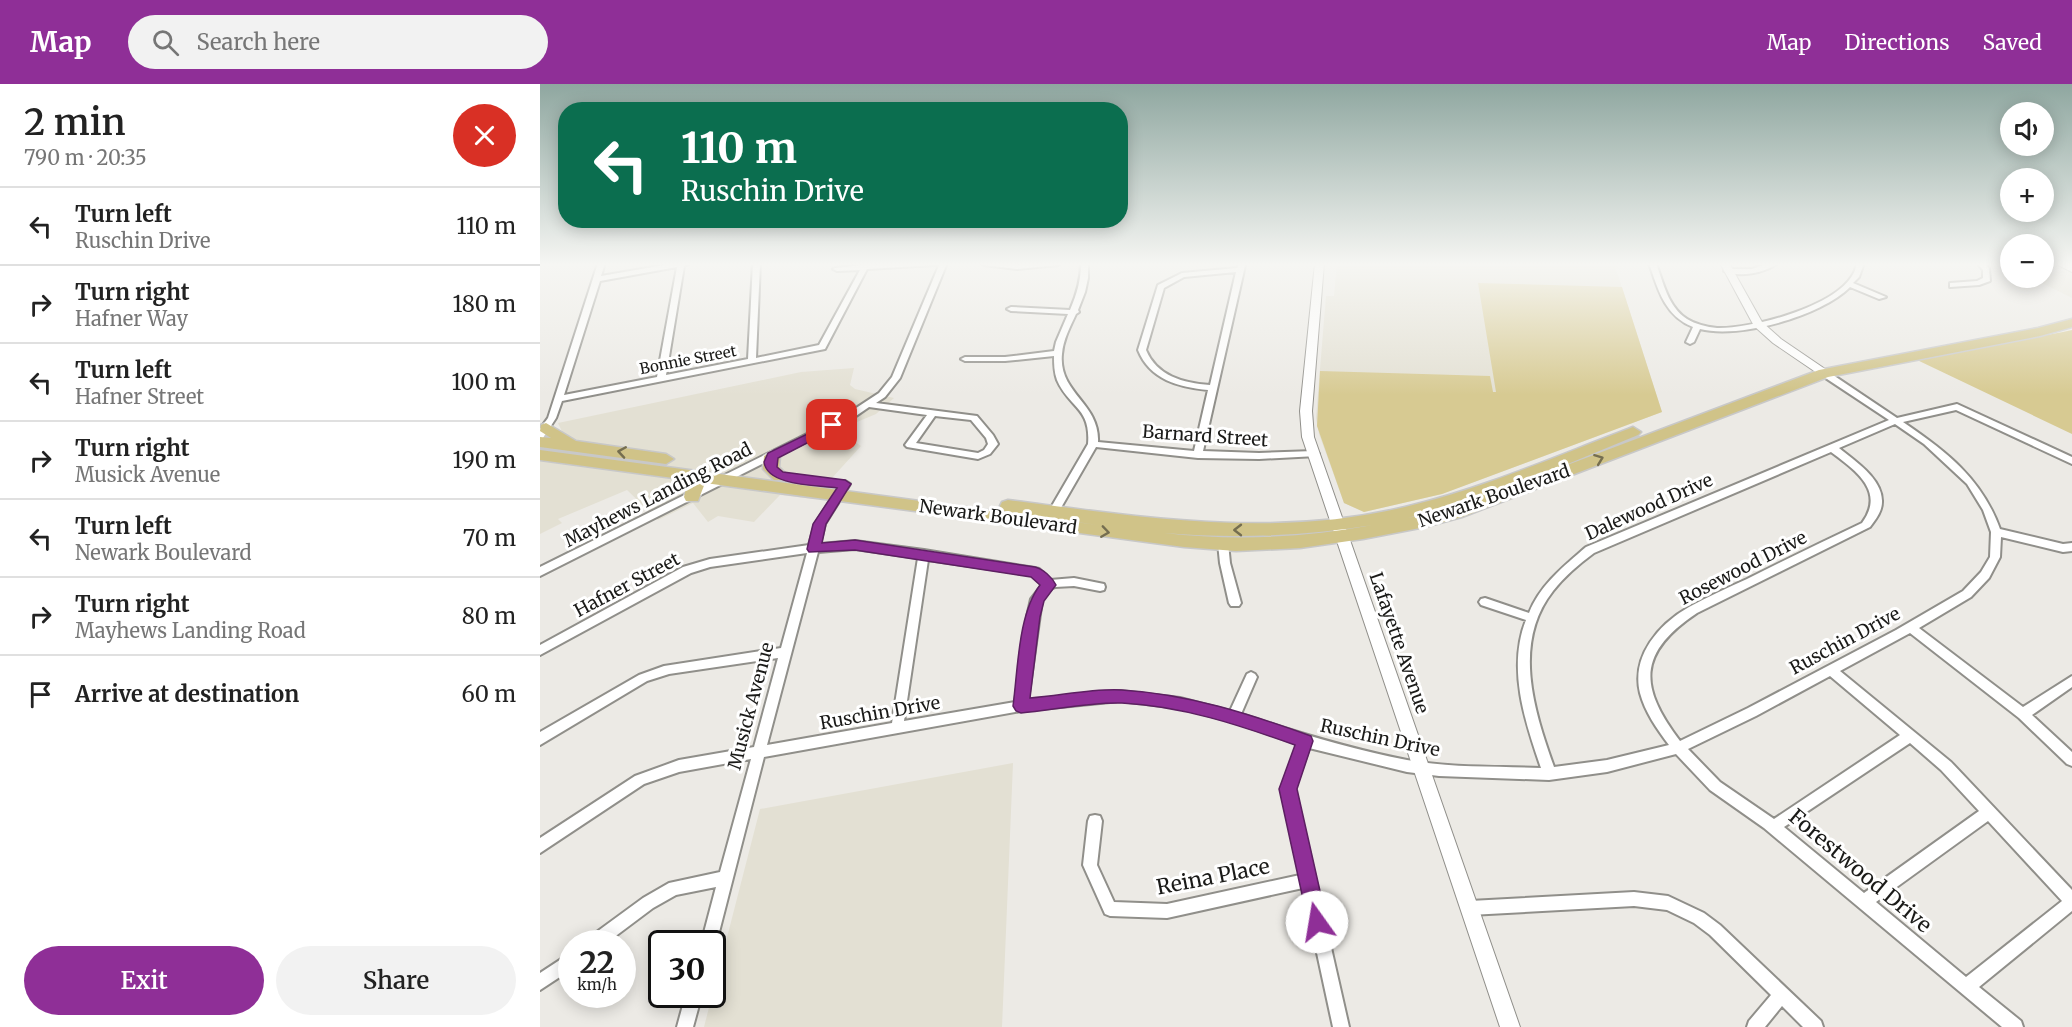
<!DOCTYPE html>
<html lang="en">
<head>
<meta charset="utf-8">
<style>
  body { margin:0; font-family:Merriweather,serif; background:#f2f2f2; color:#222; height:100vh; display:flex; flex-direction:column; font-size:22px; white-space:nowrap }
  * { box-sizing:border-box; margin:0 }
  p { font-size:20px; color:#767676 }
  .icon { flex:none; width:33px; height:33px; fill:none; stroke:currentColor; stroke-width:2; stroke-linecap:round; stroke-linejoin:round }
  .map { position:relative; flex:1; overflow:hidden }
  .side { display:flex; flex-direction:column; background:#fff; width:540px }
  .side>* { flex:none }
  .banner { position:absolute; left:18px; top:18px; width:570px; height:126px; border-radius:24px; box-shadow:0 3px 15px #0003; background:#0b6e4f; color:#fff; overflow:hidden }
  .buttons { position:absolute; left:1460px; top:18px; display:grid; gap:12px }
  .buttons a { display:grid; place-items:center; width:54px; height:54px; border-radius:50%; background:#fff; box-shadow:0 3px 15px #0003; font-size:30px }
  .speed { position:absolute; left:18px; top:846px; display:flex; gap:12px; font-size:30px; font-weight:700; text-align:center }
  .speed>* { display:grid; place-content:center; width:78px; height:78px; border-radius:50%; background:#fff; box-shadow:0 3px 15px #0003; line-height:1 }
  .speed small { font-size:15px; font-weight:400 }
  .speed .limit { border:3px solid #111; border-radius:9px; background:#fff; color:#111 }
  .pin { position:absolute; display:grid; place-items:center; width:51px; height:51px; color:#fff; margin:-26px; border-radius:12px; box-shadow:0 3px 9px #0006 }
  .me { position:absolute; width:66px; margin:-33px; rotate:347deg; stroke-linejoin:round; filter:drop-shadow(0 0 4px #0008) }
  .turn { display:flex; align-items:center; gap:21px; height:126px; padding:0 24px; font-size:27px }
  .turn .icon { width:78px; height:78px; stroke-width:2.5 }
  .turn b { display:block; font-size:42px; line-height:51px }
  .round { display:grid; place-items:center; flex:none; width:63px; height:63px; border-radius:32px; background:#f2f2f2 }
  .headline { display:flex; align-items:center; justify-content:space-between; height:102px; padding:0 24px }
  h1 { font-size:36px; font-weight:600; line-height:45px }
  .primary-button { display:flex; gap:12px; margin-top:auto; padding:12px 24px }
  .primary-button a { flex:1; height:69px; border-radius:36px; background:#8f2f97; color:#fff; font-size:24px; font-weight:600; line-height:69px; text-align:center }
  .primary-button a+a { background:#f2f2f2; color:#222 }
  ul { padding:0; list-style:none }
  li { display:flex; align-items:center; gap:18px; height:78px; padding:0 24px; border-top:2px solid #e0e0e0 }
  li div { flex:1 }
  li b { display:block; font-size:22px }
  li em { font-style:normal }
  header { display:flex; align-items:center; gap:36px; box-sizing:border-box; height:84px; padding:0 30px; background:#8f2f97; color:#fff }
  header strong { font-size:28px }
  nav { display:flex; gap:33px; margin-inline-start:auto; font-size:21px }
  .search { width:420px; height:54px; background:#f2f2f2; display:flex; align-items:center; gap:15px; box-sizing:border-box; padding:0 21px; border-radius:33px; color:#767676; font-size:22px }
  main { display:flex; flex:1; min-height:0 }
  .map>svg:first-child { display:block }
  .built { fill:#e3e0d3 }
  .green { fill:#d7ca92 }
  .lines { fill:none; stroke-linecap:round; stroke-linejoin:round }
  .minor-casing { stroke:#908f8a; stroke-width:4 }
  .tertiary-casing { stroke:#908f8a; stroke-width:2 }
  .primary-casing { stroke:#c8c8c8; stroke-width:3 }
  .minor { fill:#fff; fill-rule:evenodd }
  .tertiary { fill:#fff; fill-rule:evenodd }
  .primary { fill:#d0c388; fill-rule:evenodd }
  .oneway { stroke:#756e50 }
  .route { fill:#8f2f97; stroke:#5d1f62; stroke-width:1.5 }
  .labels { text-anchor:middle; stroke-width:6; stroke-linejoin:round; paint-order:stroke }
  .far-street-label { font-size:15px; fill:#1a1a18; stroke:#fff }
  .street-label { font-size:18px; fill:#1a1a18; stroke:#fff }
  .near-street-label { font-size:21px; fill:#1a1a18; stroke:#fff }
</style>
</head>
<body>
<header>
<strong>Map</strong>
<div class="search"><svg class="icon" aria-label="search" viewBox="0 0 24 24"><circle cx="10" cy="10" r="6"/><path d="M15 15l6 6"/></svg>Search here</div>
<nav><a>Map</a><a>Directions</a><a>Saved</a></nav>
</header>
<main>
<section class="side">
<div class="headline"><div><h1>2 min</h1><p>790 m · 20:35</p></div><a class="round" style="background:#d93025;color:#fff"><svg class="icon" aria-label="close" viewBox="0 0 24 24"><path d="M6 6l12 12M18 6L6 18"/></svg></a></div>
<ul>
<li><svg class="icon" aria-label="left" viewBox="0 0 24 24"><path d="M17 20v-9H6M10 6l-5 5 5 5"/></svg><div><b>Turn left</b><p>Ruschin Drive</p></div><em>110 m</em></li>
<li><svg class="icon" aria-label="right" viewBox="0 0 24 24"><path d="M7 20v-9h11M14 6l5 5-5 5"/></svg><div><b>Turn right</b><p>Hafner Way</p></div><em>180 m</em></li>
<li><svg class="icon" aria-label="left" viewBox="0 0 24 24"><path d="M17 20v-9H6M10 6l-5 5 5 5"/></svg><div><b>Turn left</b><p>Hafner Street</p></div><em>100 m</em></li>
<li><svg class="icon" aria-label="right" viewBox="0 0 24 24"><path d="M7 20v-9h11M14 6l5 5-5 5"/></svg><div><b>Turn right</b><p>Musick Avenue</p></div><em>190 m</em></li>
<li><svg class="icon" aria-label="left" viewBox="0 0 24 24"><path d="M17 20v-9H6M10 6l-5 5 5 5"/></svg><div><b>Turn left</b><p>Newark Boulevard</p></div><em>70 m</em></li>
<li><svg class="icon" aria-label="right" viewBox="0 0 24 24"><path d="M7 20v-9h11M14 6l5 5-5 5"/></svg><div><b>Turn right</b><p>Mayhews Landing Road</p></div><em>80 m</em></li>
<li><svg class="icon" aria-label="arrive" viewBox="0 0 24 24"><path d="M6 21V4h12l-3 4 3 4H6"/></svg><div><b>Arrive at destination</b></div><em>60 m</em></li>
</ul>
<div class="primary-button"><a>Exit</a><a>Share</a></div>
</section>
<div class="map">
<svg width="1532" height="943" viewBox="0 0 1532 943">
  <rect width="100%" height="100%" fill="#eceae5"/>
  <path class="built" d="M797,179H1074L1122,328L902,410L824,428L804,419L779,350L776,334L786,212H794Z
    M1527,186L1532,189V214L1502,199L1503,191Z
    M314,284L310,301L315,305L354,314L336,330L298,346L321,362L273,415L240,411L214,438L178,432L168,438L153,419L118,436L87,406L18,435L22,439L0,450V370L26,356L18,339L261,288Z
    M473,679L462,943H164L220,725Z"/>
  <path class="green" d="M938,199L1082,203L1122,328L902,410L824,428L804,419L777,342L780,287L950,292L953,308H956Z
    M1532,246V350L1375,275L1523,248Z"/>
  <g class="lines">
    <g class="minor-casing">
      <path id="minor" d="M58,179H65L61,192L136,179H152L144,182L126,291L208,275L213,179H220L216,274L279,261L320,186L297,187L293,185L295,184L322,181L323,179H330L329,181L398,179L395,181L327,185L285,265L22,317L16,334L3,354L0,355V345L8,334ZM137,183L117,293L24,311L60,197Z
        M400,179H407L360,294L345,313L336,319L437,332L453,351L458,360L450,370L438,375L367,363L365,361L387,331L329,323L313,334L0,492V483L307,330L339,309L352,293ZM395,332L431,336L446,354L448,360L444,366L438,369L376,359Z
        M441,179L477,181L521,179L518,181L477,185L444,181Z
        M541,179H548V194L545,208L538,226L539,228L536,230C530,243 523,256 522,270C518,309 560,319 558,358L654,367L668,306C639,303 610,296 598,266L618,201L642,189L697,184L699,180L702,179L705,181L704,186L663,367L719,369L774,367L777,368L779,370L777,372L719,375L658,374L556,363L511,441H503L502,439L548,360C551,323 529,324 517,296C514,288 514,280 514,272L465,277H425L421,275L425,273H465L514,267L516,258L528,230L471,227L467,225L471,223L530,226C537,210 541,196 541,179ZM696,188L670,301C643,299 617,292 606,266L624,204L644,193Z
        M1109,179H1116C1123,198 1128,223 1147,235C1155,240 1167,243 1177,244C1212,245 1293,223 1312,192C1315,188 1316,183 1317,179H1324L1319,193L1313,199L1346,213L1339,215L1310,203C1281,232 1200,255 1160,245L1154,258L1150,260L1146,258L1153,243C1125,232 1118,206 1109,179Z
        M1229,179H1238C1225,189 1199,194 1184,187L1188,185H1212Z
        M1437,179H1444L1449,184L1450,197L1439,201L1410,203V199L1437,197L1443,194V186Z
        M1281,287H1287L1357,334L1417,320L1532,373V380L1416,326L1363,338C1406,367 1442,395 1460,445L1523,460L1532,459V467L1523,468L1461,453L1460,473L1449,494L1431,513L1379,544L1483,623L1532,592V603L1492,631L1532,668V682L1527,680L1479,634L1370,549L1300,587L1411,678L1532,806V827L1439,903L1481,937L1483,943H1462L1224,744L1170,706L1136,670L1067,688L1009,696L899,692L867,688L769,664L755,705L809,943H793L763,804L627,834L570,832L565,830L543,781L548,737L550,732L555,731L560,732L562,737L557,781L574,818L627,820L760,791L741,705L758,660L694,638L640,624L580,617L481,627L224,673L176,860L172,866V860H161L176,803L136,811L113,824L65,860H45L47,855L103,814L129,799L180,788L211,675L139,688L104,700L0,769V754L95,692L139,676L214,663L238,574L129,590L107,597L0,661V648L99,591L124,582L241,564L267,469L170,483L151,489L0,571V561L143,483L170,475L269,461L275,440L302,398L305,397L310,400L285,440L280,460L315,457L384,466L495,484L499,485L510,496L534,494L564,500L565,503L564,506L560,507L534,502L515,503L512,504L502,516L488,616L580,607L640,614L690,627L707,590L711,588L715,590L717,593L701,630C755,648 810,665 867,676C910,684 956,682 1001,684C985,638 967,584 986,536L941,521L939,518L941,515L945,514L989,529C1000,501 1024,482 1046,463L1349,336L1281,291ZM1355,340L1384,360L1427,400L1443,426L1451,448L1450,473L1441,488L1423,507L1356,546L1208,624L1140,657C1099,603 1097,569 1157,529L1330,443C1335,436 1342,428 1342,418C1343,395 1315,377 1299,364ZM1291,368C1315,386 1346,407 1322,439C1284,457 1245,476 1207,495C1187,504 1167,513 1149,523C1119,540 1091,572 1100,609C1105,628 1117,645 1129,661L1067,676L1014,683C994,627 972,559 1013,507C1025,492 1039,480 1054,469ZM315,465L378,474L352,639L227,661L278,468ZM388,476L492,491L502,501L491,515L487,533L475,618L364,637ZM1290,592L1360,651L1234,735L1180,698L1148,665L1216,632ZM1370,659L1401,686L1439,727L1324,809L1244,743ZM1448,737L1522,817L1426,893L1336,818Z
        M683,455L688,459L690,479L701,519L699,522H691L689,519L680,479L678,459Z
        M1094,808L1128,812L1164,829L1180,841L1281,937L1283,943H1263L1242,922L1225,943H1207L1209,937L1231,911L1170,851L1154,839L1127,826L1094,822L930,831L925,829L923,824L925,819L930,817Z
        M32,868V885L0,906V889Z
        M146,910H162L153,943H137Z"/>
    </g>
    <g class="tertiary-casing">
      <path id="tertiary" d="M775,179H784L772,327L774,353L980,943H960L762,353L760,327Z
        M1180,179H1189L1222,238L1241,255L1288,287V291H1280L1233,259L1214,242Z
        M1517,179L1532,181V188L1518,181Z"/>
    </g>
    <g class="primary-casing">
      <path id="primary" d="M1532,235V243L1500,252L1288,293L922,433L885,443L823,455L760,464L696,467L644,463L165,399L158,417H146L144,413L148,396L0,376V366L558,441L468,428L462,426L460,422L462,418L468,416C602,433 731,455 865,423C942,405 1014,373 1088,345L1093,343L1101,348L1098,351L1006,389L1279,286L1498,244ZM941,413L912,424L868,434ZM833,441C764,454 694,457 624,449C694,455 764,452 833,441Z
        M6,339L36,357L126,370L134,375L126,380L0,363V353L11,354L0,347L1,341Z
        M232,367L240,372L239,383L248,392L246,396H234L223,385L224,372Z"/>
    </g>
    <use href="#minor" class="minor"/>
    <use href="#tertiary" class="tertiary"/>
    <use href="#primary" class="primary"/>
  </g>
  <defs><path id="oneway-chevron" d="M-2-3.5L2.5 0L-2 3.5" fill="none" stroke-width="1.6" stroke-linecap="round" stroke-linejoin="round" transform="scale(1.5)"/></defs>
  <g class="oneway">
    <use href="#oneway-chevron" transform="translate(82 368) rotate(-171)"/>
    <use href="#oneway-chevron" transform="translate(1059 375) rotate(-21)"/>
    <use href="#oneway-chevron" transform="translate(698 446) rotate(180)"/>
    <use href="#oneway-chevron" transform="translate(565 448) rotate(8)"/>
  </g>
  <linearGradient id="sky" x2="0" y2="1"><stop stop-color="#8fa7a0"/><stop offset="0.58" stop-color="#f6f6f3"/><stop offset="1" stop-color="#f6f6f3" stop-opacity="0"/></linearGradient>
  <rect width="1532" height="311" fill="url(#sky)"/>
  <path class="route" d="M292,338L296,339V344L238,374L237,383L243,388L305,396L311,400L286,440L282,459L315,456L495,483C503,485 512,493 516,501L504,517L500,533L490,614C520,612 553,604 582,606C648,610 710,630 771,652L773,657L757,705L787,838L784,845L777,848L771,845L768,838L739,705L755,661C699,641 642,622 582,619C550,618 513,626 481,629L476,627L473,622C478,585 478,530 500,501L491,493L315,466L269,468L267,465L273,440L297,404C276,401 227,402 224,378L228,369Z"/>
  <g class="labels">
    <g class="far-street-label">
      <text transform="translate(148 276) rotate(-11)" y="5">Bonnie Street</text>
    </g>
    <g class="street-label">
      <text transform="translate(665 352) rotate(4)" y="6">Barnard Street</text>
      <text transform="translate(118 411) rotate(-27)" y="6">Mayhews Landing Road</text>
      <text transform="translate(954 412) rotate(-19)" y="6">Newark Boulevard</text>
      <text transform="translate(1109 423) rotate(-24)" y="6">Dalewood Drive</text>
      <text transform="translate(458 433) rotate(8)" y="6">Newark Boulevard</text>
      <text transform="translate(1203 484) rotate(-27)" y="6">Rosewood Drive</text>
      <text transform="translate(87 501) rotate(-28)" y="6">Hafner Street</text>
      <text transform="translate(1305 557) rotate(-28)" y="6">Ruschin Drive</text>
      <text transform="translate(859 559) rotate(71)" y="6">Lafayette Avenue</text>
      <text transform="translate(211 622) rotate(-75)" y="6">Musick Avenue</text>
      <text transform="translate(340 629) rotate(-10)" y="6">Ruschin Drive</text>
      <text transform="translate(840 654) rotate(12)" y="6">Ruschin Drive</text>
    </g>
    <g class="near-street-label">
      <text transform="translate(1320 787) rotate(40)" y="7">Forestwood Drive</text>
      <text transform="translate(673 793) rotate(-11)" y="7">Reina Place</text>
    </g>
  </g>
</svg>
<div class="buttons">
<a><svg class="icon" aria-label="sound" viewBox="0 0 24 24"><path d="M4 9h4l5-4v14l-5-4H4zM17 9q2 3 0 6"/></svg></a>
<a>+</a>
<a>−</a>
</div>
<div class="speed"><div>22<small>km/h</small></div><div class="limit">30</div></div>
<div class="pin" style="left:292px;top:341px;background:#d93025"><svg class="icon" aria-label="arrive" viewBox="0 0 24 24"><path d="M6 21V4h12l-3 4 3 4H6"/></svg></div>
<svg class="me" style="left:777px;top:838px" viewBox="-20 -20 40 40"><circle r="19" fill="#fff"/><path d="M0-13L10 11 0 6-10 11z" fill="#8f2f97"/></svg>
<div class="banner">
<div class="turn"><svg class="icon" aria-label="left" viewBox="0 0 24 24"><path d="M17 20v-9H6M10 6l-5 5 5 5"/></svg><div><b>110 m</b>Ruschin Drive</div></div>
</div>
</div>
</main>
</body>
</html>
